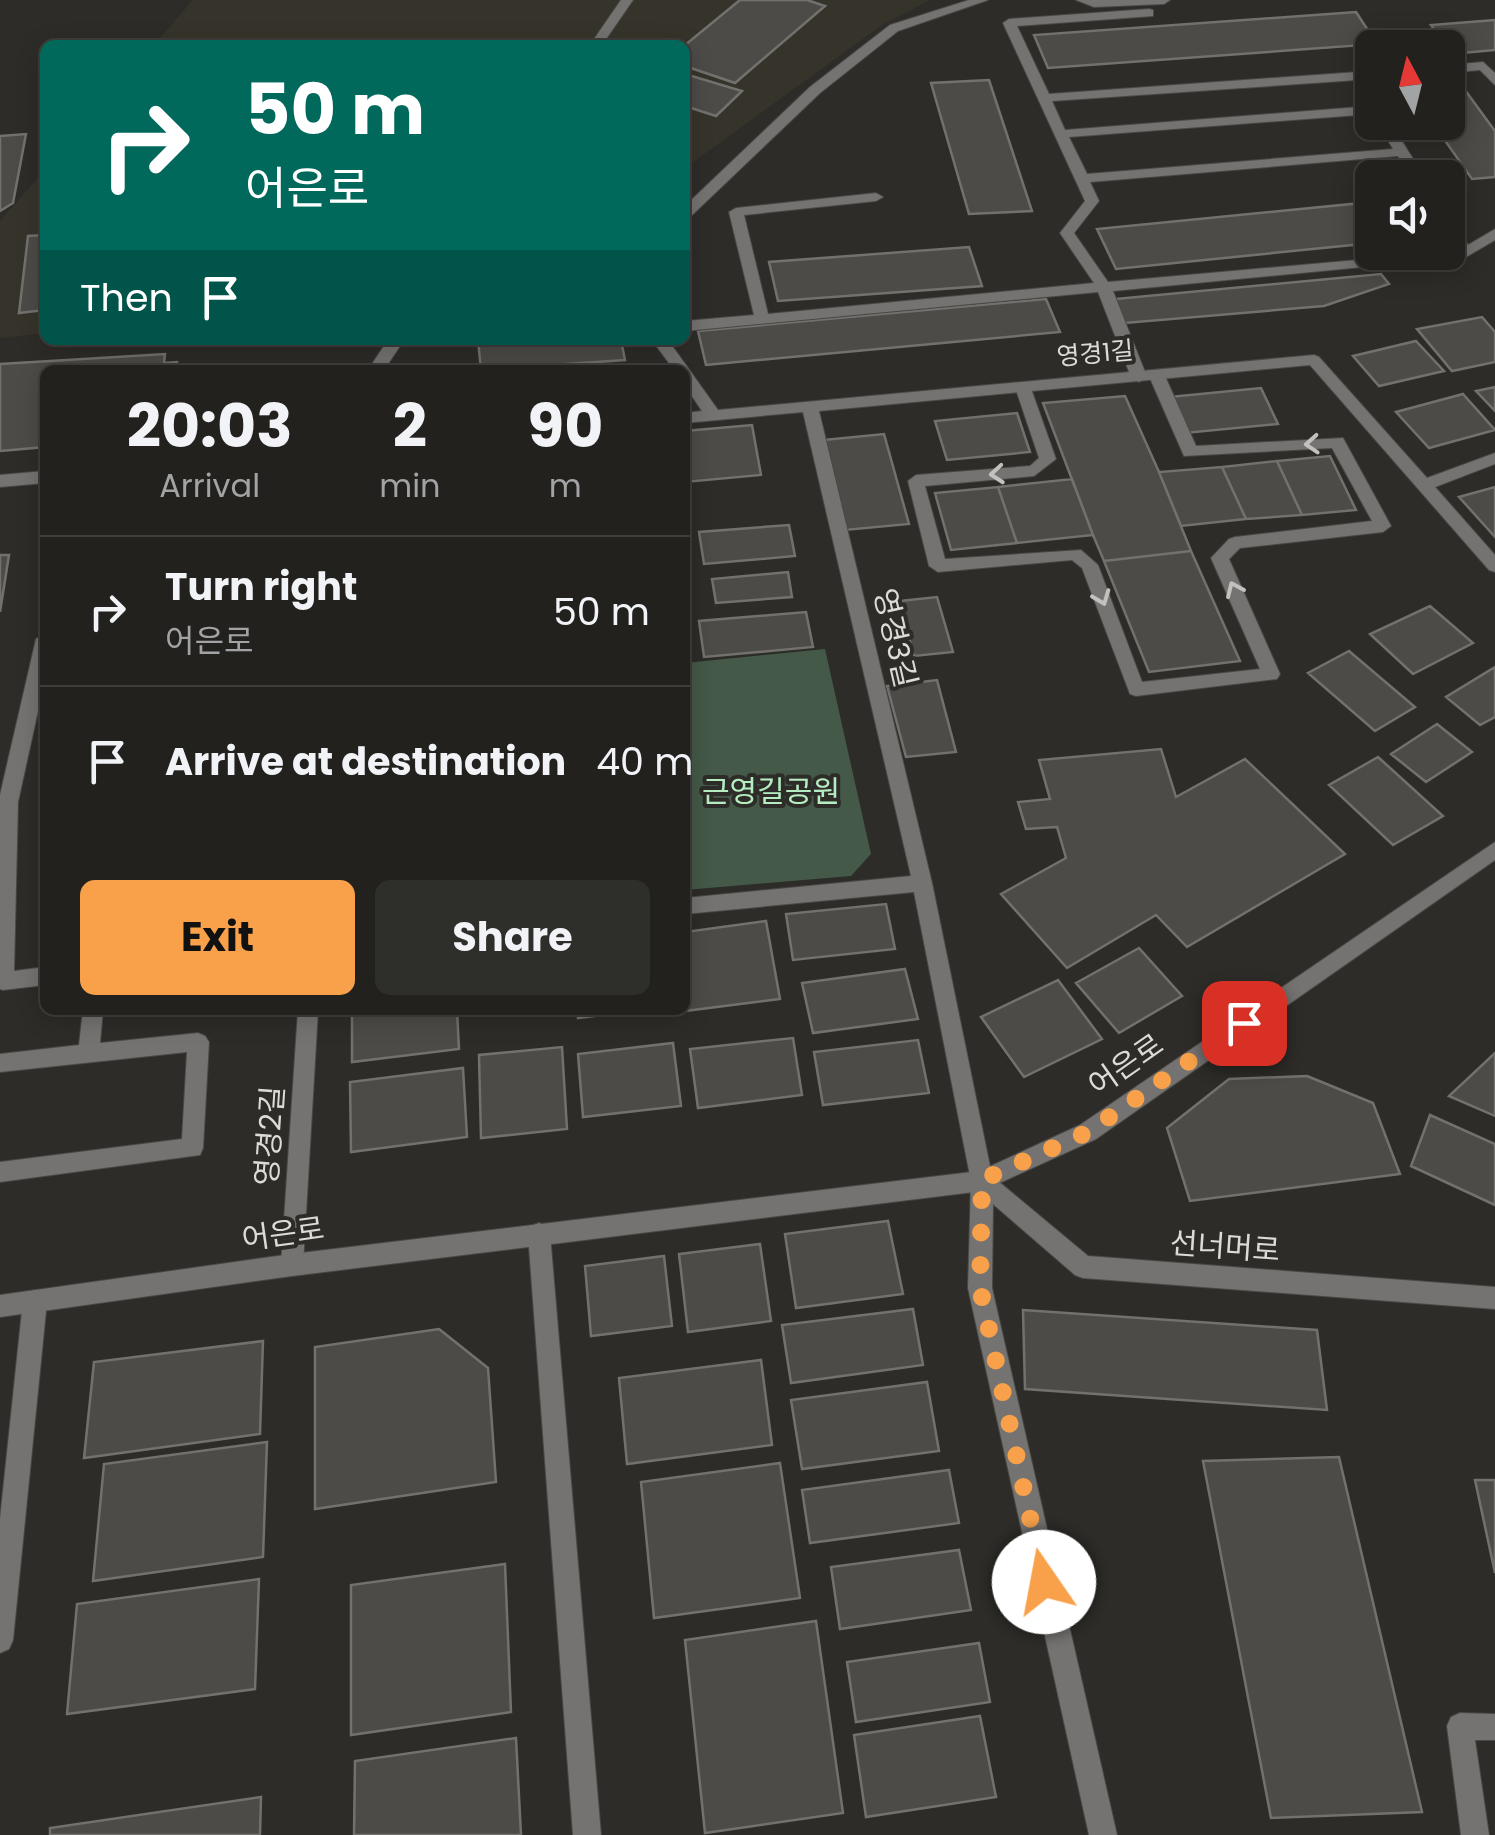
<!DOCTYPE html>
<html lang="en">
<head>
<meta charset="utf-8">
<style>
  body { margin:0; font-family:Poppins,"Noto Sans KR",sans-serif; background:#2e2e2b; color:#f1f3f6; height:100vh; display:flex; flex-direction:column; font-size:38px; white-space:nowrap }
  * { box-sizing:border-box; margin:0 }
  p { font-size:32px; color:#a2a3a4 }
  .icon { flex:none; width:55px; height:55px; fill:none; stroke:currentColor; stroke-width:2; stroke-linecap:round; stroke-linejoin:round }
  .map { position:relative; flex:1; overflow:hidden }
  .sheet { position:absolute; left:40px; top:365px; width:650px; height:650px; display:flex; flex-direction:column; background:#22211e; border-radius:15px; box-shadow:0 5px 25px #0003,0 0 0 2px #3f3e3c }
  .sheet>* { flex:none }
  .guide { position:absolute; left:40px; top:40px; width:650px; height:305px; border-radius:15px; box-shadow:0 5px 25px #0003,0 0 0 2px #3f3e3c; background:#00695c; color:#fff; overflow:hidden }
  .needle { width:65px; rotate:353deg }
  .fabs { position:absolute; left:1355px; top:30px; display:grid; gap:20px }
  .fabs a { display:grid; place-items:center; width:110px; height:110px; border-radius:15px; background:#22211e; box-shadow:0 5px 25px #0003,0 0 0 2px #3f3e3c; font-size:50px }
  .pin { position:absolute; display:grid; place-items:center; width:85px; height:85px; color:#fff; margin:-42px; border-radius:20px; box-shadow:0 5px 15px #0006 }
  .me { position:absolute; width:110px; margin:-55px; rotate:348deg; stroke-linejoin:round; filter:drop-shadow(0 0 8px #0008) }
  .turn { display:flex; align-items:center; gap:35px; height:210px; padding:0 40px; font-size:45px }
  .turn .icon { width:130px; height:130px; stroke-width:2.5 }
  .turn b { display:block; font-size:70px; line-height:85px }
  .then { display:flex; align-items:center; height:95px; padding:0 40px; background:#0003; gap:20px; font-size:38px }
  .eta { display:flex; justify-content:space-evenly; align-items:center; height:170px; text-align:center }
  .eta b { font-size:60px; font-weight:700; line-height:70px }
  .cta { display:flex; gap:20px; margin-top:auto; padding:20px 40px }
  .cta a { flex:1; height:115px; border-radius:15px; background:#f8a14a; color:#111; font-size:40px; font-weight:700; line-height:115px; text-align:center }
  .cta a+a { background:#2e2e2b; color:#f1f3f6 }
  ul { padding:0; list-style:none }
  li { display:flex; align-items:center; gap:30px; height:150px; padding:0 40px; border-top:2px solid #3f3e3c }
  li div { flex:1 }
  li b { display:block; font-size:38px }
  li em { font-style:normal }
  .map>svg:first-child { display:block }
  .built { fill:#36342a }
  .green { fill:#445948 }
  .building { fill:#4c4b47; stroke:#72716d; stroke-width:2.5 }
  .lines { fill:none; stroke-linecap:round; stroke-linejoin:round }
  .service-casing { stroke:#494844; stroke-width:2 }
  .minor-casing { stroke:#494844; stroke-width:2 }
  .tertiary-casing { stroke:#494844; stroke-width:2 }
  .service { fill:#757372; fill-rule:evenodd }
  .minor { fill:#757372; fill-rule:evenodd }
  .tertiary { fill:#757372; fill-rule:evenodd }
  .oneway { stroke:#c2c1be }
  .route { stroke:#f8a14a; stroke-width:18; stroke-dasharray:0 32.4 }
  .labels { text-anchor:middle; stroke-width:8; stroke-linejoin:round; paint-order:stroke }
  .far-street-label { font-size:25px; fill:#dcdbd8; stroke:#2d2c28 }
  .street-label { font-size:30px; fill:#dcdbd8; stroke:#2d2c28 }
  .park-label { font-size:30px; fill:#b6ecc1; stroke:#2d2c28 }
</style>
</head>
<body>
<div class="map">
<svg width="1495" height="1835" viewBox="0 0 1495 1835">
  <rect width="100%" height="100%" fill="#2d2c28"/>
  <path class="built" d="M193,0H930L882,25L685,168V45H154Z
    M45,170V333L0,338V221Z"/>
  <path class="green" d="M825,649L871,854L851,876L685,890V663Z"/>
  <path class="building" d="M740,0H807L825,6L735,83L685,66V45Z
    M1356,12L1377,44L1048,68L1034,35Z
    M1495,20V50L1451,54L1431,25Z
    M685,74L742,91L716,116L685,106Z
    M1457,79L1495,131V177L1472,179L1432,122H1448V80Z
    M989,80L1032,211L969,214L931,83Z
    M26,134L13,203L0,211V136Z
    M1372,202V243L1116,269L1097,229Z
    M45,235V310L19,313L28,236Z
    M969,247L982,286L778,301L769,262Z
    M1381,274L1389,284L1324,306L1125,323L1115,299Z
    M1046,299L1060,332L706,365L698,331Z
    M1482,317L1495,332V362L1452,371L1417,329Z
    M478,340H621L625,360L481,370Z
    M1416,341L1444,371L1379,386L1353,356Z
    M165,354L164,363L177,362V370H45V447L0,451V364Z
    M1495,387V411L1476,391Z
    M1261,388L1278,424L1185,433L1169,397Z
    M1463,394L1495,430L1429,448L1396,412Z
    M1125,396L1159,472L1191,551L1104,561L1093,535L1043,403Z
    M1017,413L1030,452L947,460L935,421Z
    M752,425L761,475L685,482V431Z
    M884,434L909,524L845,530L823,440Z
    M1330,456L1356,510L1302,515L1277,461Z
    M1277,461L1302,515L1246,519L1222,467Z
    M1222,467L1246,519L1181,526L1159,472Z
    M1072,479L1093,535L1017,543L998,487Z
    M998,487L1017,543L951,550L935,493Z
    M1495,487V537L1459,497Z
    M789,525L795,556L704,564L699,532Z
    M1191,551L1240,661L1149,672L1104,561Z
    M0,555H9L0,612Z
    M788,572L792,597L716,603L712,579Z
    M937,597L953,652L914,656L899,601Z
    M1430,606L1473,643L1413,674L1370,634Z
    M806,612L813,647L704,657L699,621Z
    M1349,651L1415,707L1375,731L1308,673Z
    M1495,667V717L1480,725L1446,697Z
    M937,680L956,752L906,757L887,686Z
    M1437,724L1472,752L1426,782L1391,754Z
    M1161,749L1176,797L1245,759L1345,854L1187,947L1156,915L1067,968L1001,894L1066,858L1057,827L1026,829L1018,802L1050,799L1039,760Z
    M1378,757L1443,816L1393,845L1329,785Z
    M886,904L895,949L793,960L786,914Z
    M766,921L780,999L685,1011V932Z
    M1139,948L1182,996L1119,1033L1076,983Z
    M905,969L918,1019L813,1033L802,983Z
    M1058,980L1102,1039L1024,1077L981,1017Z
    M352,1010H457L459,1049L352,1062Z
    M577,1010H642L578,1018Z
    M793,1038L802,1095L698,1108L690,1049Z
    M918,1040L929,1093L823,1105L814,1052Z
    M673,1043L681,1106L583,1117L578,1054Z
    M562,1047L567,1129L481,1138L479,1055Z
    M1495,1053V1116L1449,1096Z
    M463,1068L467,1137L351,1152L350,1082Z
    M1307,1076L1373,1103L1400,1174L1190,1201L1167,1128L1229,1079Z
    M1430,1115L1495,1144V1205L1411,1166Z
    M888,1221L903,1294L796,1308L785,1234Z
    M760,1244L771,1321L688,1332L679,1254Z
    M664,1256L672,1326L591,1336L585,1266Z
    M913,1309L923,1365L791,1383L782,1325Z
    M1023,1310L1317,1330L1327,1410L1025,1389Z
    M439,1329L488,1368L496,1482L315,1509V1347Z
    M263,1341L260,1434L84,1458L94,1362Z
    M761,1360L772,1445L627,1464L619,1378Z
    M927,1382L939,1451L802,1469L791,1400Z
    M267,1442L263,1557L93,1581L104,1464Z
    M1339,1457L1422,1812L1271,1818L1203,1461Z
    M780,1463L800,1598L654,1618L641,1482Z
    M949,1470L959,1523L810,1543L802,1490Z
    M1475,1480H1495V1573Z
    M959,1550L971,1610L840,1629L831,1567Z
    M505,1564L511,1712L351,1735V1585Z
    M259,1579L255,1689L67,1714L77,1604Z
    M816,1621L843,1813L705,1833L685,1640Z
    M979,1643L990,1702L856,1722L847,1662Z
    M980,1716L996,1797L866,1817L854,1735Z
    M516,1738L521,1835H354L355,1761Z
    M261,1797L260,1835H50V1828Z"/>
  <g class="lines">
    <g class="service-casing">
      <path id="service" d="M621,0H633L602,45H590Z
        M1149,9L1153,10V16L1017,26L1049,94L1372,71V79L1052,101L1065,130L1372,106V114L1069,137L1087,174L1393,149L1377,122H1390L1425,178H1411L1398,156L1090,182L1099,201L1074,233L1108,282L1448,252L1457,250L1448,235V220L1453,221L1468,245L1495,229V240L1466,257L1113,291L1147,377L1139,382L1131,377L1098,292L685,331V321L754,315L729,212L736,208L876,193L883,197L876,201L744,215L768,314L1094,283L1060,233L1085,201L1003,23L1009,19Z
        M1483,62L1495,73V85L1480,70L1448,73V65Z
        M388,340H404L384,370H368Z
        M1157,371L1165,376L1196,446L1343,438L1391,526L1383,532L1240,548L1229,559L1280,674L1277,679L1136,696L1130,694L1082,568L1072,560L938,572L929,566L908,481L916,475L1030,466L1039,458L1015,387L1017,383H1029L1056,459L1034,476L925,486L945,559L1081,550L1098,565L1142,682L1260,669L1211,558L1229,539L1235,537L1372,521L1332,448L1184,456L1149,376Z
        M83,1010H103L100,1043L198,1033L205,1036L209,1042L203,1148L200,1155L0,1182V1162L182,1139L187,1052L0,1072V1054L79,1045Z
        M1460,1713L1495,1714V1740H1475L1489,1835H1461L1447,1726L1451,1717Z"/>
    </g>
    <g class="minor-casing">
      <path id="minor" d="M969,0H988L898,31L820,93L690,217L685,218V206L810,87L890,25Z
        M1076,0H1170L1164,4L1094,7Z
        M652,340H668L718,410L1314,355L1319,357L1427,478L1495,453V464L1435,487L1495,555V572L1489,570L1310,365L819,411L932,883L992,1176L1088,1256L1495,1287V1309L1083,1278L1075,1275L993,1204L992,1288L1117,1835H1089L968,1288L971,1181L914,892L685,914V898L911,876L803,412L685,423V413L702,411L685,386V370H674Z
        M45,471V483L0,487V475Z
        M45,633V679L18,802L14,971L45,967V985L3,990L0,989V795L36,639Z
        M298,1010H318L303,1265L300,1273L292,1276L284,1273L281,1265Z
        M539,1223L547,1226L550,1234L601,1835H573L528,1234L531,1226Z
        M35,1290L43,1293L47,1301L13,1640L9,1649L0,1653V1519L23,1301L27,1293Z"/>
    </g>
    <g class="tertiary-casing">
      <path id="tertiary" d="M1495,842V860L1096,1139L982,1191L292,1276L0,1317V1295L292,1254L980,1171L1080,1125Z"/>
    </g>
    <use href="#service" class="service"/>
    <use href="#minor" class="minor"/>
    <use href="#tertiary" class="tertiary"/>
  </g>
  <defs><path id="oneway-chevron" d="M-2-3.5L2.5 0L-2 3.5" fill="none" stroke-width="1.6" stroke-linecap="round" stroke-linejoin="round" transform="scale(2.5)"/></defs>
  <g class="oneway">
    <use href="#oneway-chevron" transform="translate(1312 444) rotate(176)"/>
    <use href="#oneway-chevron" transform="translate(997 474) rotate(175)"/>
    <use href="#oneway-chevron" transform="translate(1234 589) rotate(-114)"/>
    <use href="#oneway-chevron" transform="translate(1102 598) rotate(69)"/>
  </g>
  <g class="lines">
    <path class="route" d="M1044,1582L980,1288L982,1180L1088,1132L1244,1023"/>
  </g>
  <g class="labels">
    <g class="far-street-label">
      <text transform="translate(1095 353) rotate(-5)" y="9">영경1길</text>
    </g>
    <g class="street-label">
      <text transform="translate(895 638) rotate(77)" y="10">영경3길</text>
      <text transform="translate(1126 1065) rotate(-35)" y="10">어은로</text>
      <text transform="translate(270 1136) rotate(-86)" y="10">영경2길</text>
      <text transform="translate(283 1234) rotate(-8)" y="10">어은로</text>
      <text transform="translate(1225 1247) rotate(4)" y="10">선너머로</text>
    </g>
    <g class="park-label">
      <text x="771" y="802">근영길공원</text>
    </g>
  </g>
</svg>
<div class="fabs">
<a><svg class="needle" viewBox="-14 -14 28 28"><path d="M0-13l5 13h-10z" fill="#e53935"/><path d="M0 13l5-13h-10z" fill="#a2a3a4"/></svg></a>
<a><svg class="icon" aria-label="sound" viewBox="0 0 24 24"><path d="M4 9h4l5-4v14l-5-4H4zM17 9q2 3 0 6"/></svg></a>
</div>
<div class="pin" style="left:1244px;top:1023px;background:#d93025"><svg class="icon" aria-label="arrive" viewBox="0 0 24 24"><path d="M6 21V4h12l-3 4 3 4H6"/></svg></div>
<svg class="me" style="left:1044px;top:1582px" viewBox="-20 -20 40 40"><circle r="19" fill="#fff"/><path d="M0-13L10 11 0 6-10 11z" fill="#f8a14a"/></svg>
<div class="guide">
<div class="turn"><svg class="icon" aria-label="right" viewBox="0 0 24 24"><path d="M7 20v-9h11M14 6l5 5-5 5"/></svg><div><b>50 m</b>어은로</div></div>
<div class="then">Then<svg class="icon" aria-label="arrive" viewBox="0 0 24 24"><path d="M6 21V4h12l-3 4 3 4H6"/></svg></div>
</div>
<section class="sheet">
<div class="eta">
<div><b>20:03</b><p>Arrival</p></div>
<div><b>2</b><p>min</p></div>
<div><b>90</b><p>m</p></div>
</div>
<ul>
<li><svg class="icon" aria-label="right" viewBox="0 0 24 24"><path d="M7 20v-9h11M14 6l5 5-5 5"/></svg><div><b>Turn right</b><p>어은로</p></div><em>50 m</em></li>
<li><svg class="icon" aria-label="arrive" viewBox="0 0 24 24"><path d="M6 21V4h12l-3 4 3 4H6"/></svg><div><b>Arrive at destination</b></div><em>40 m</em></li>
</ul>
<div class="cta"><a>Exit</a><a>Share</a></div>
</section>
</div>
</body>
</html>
